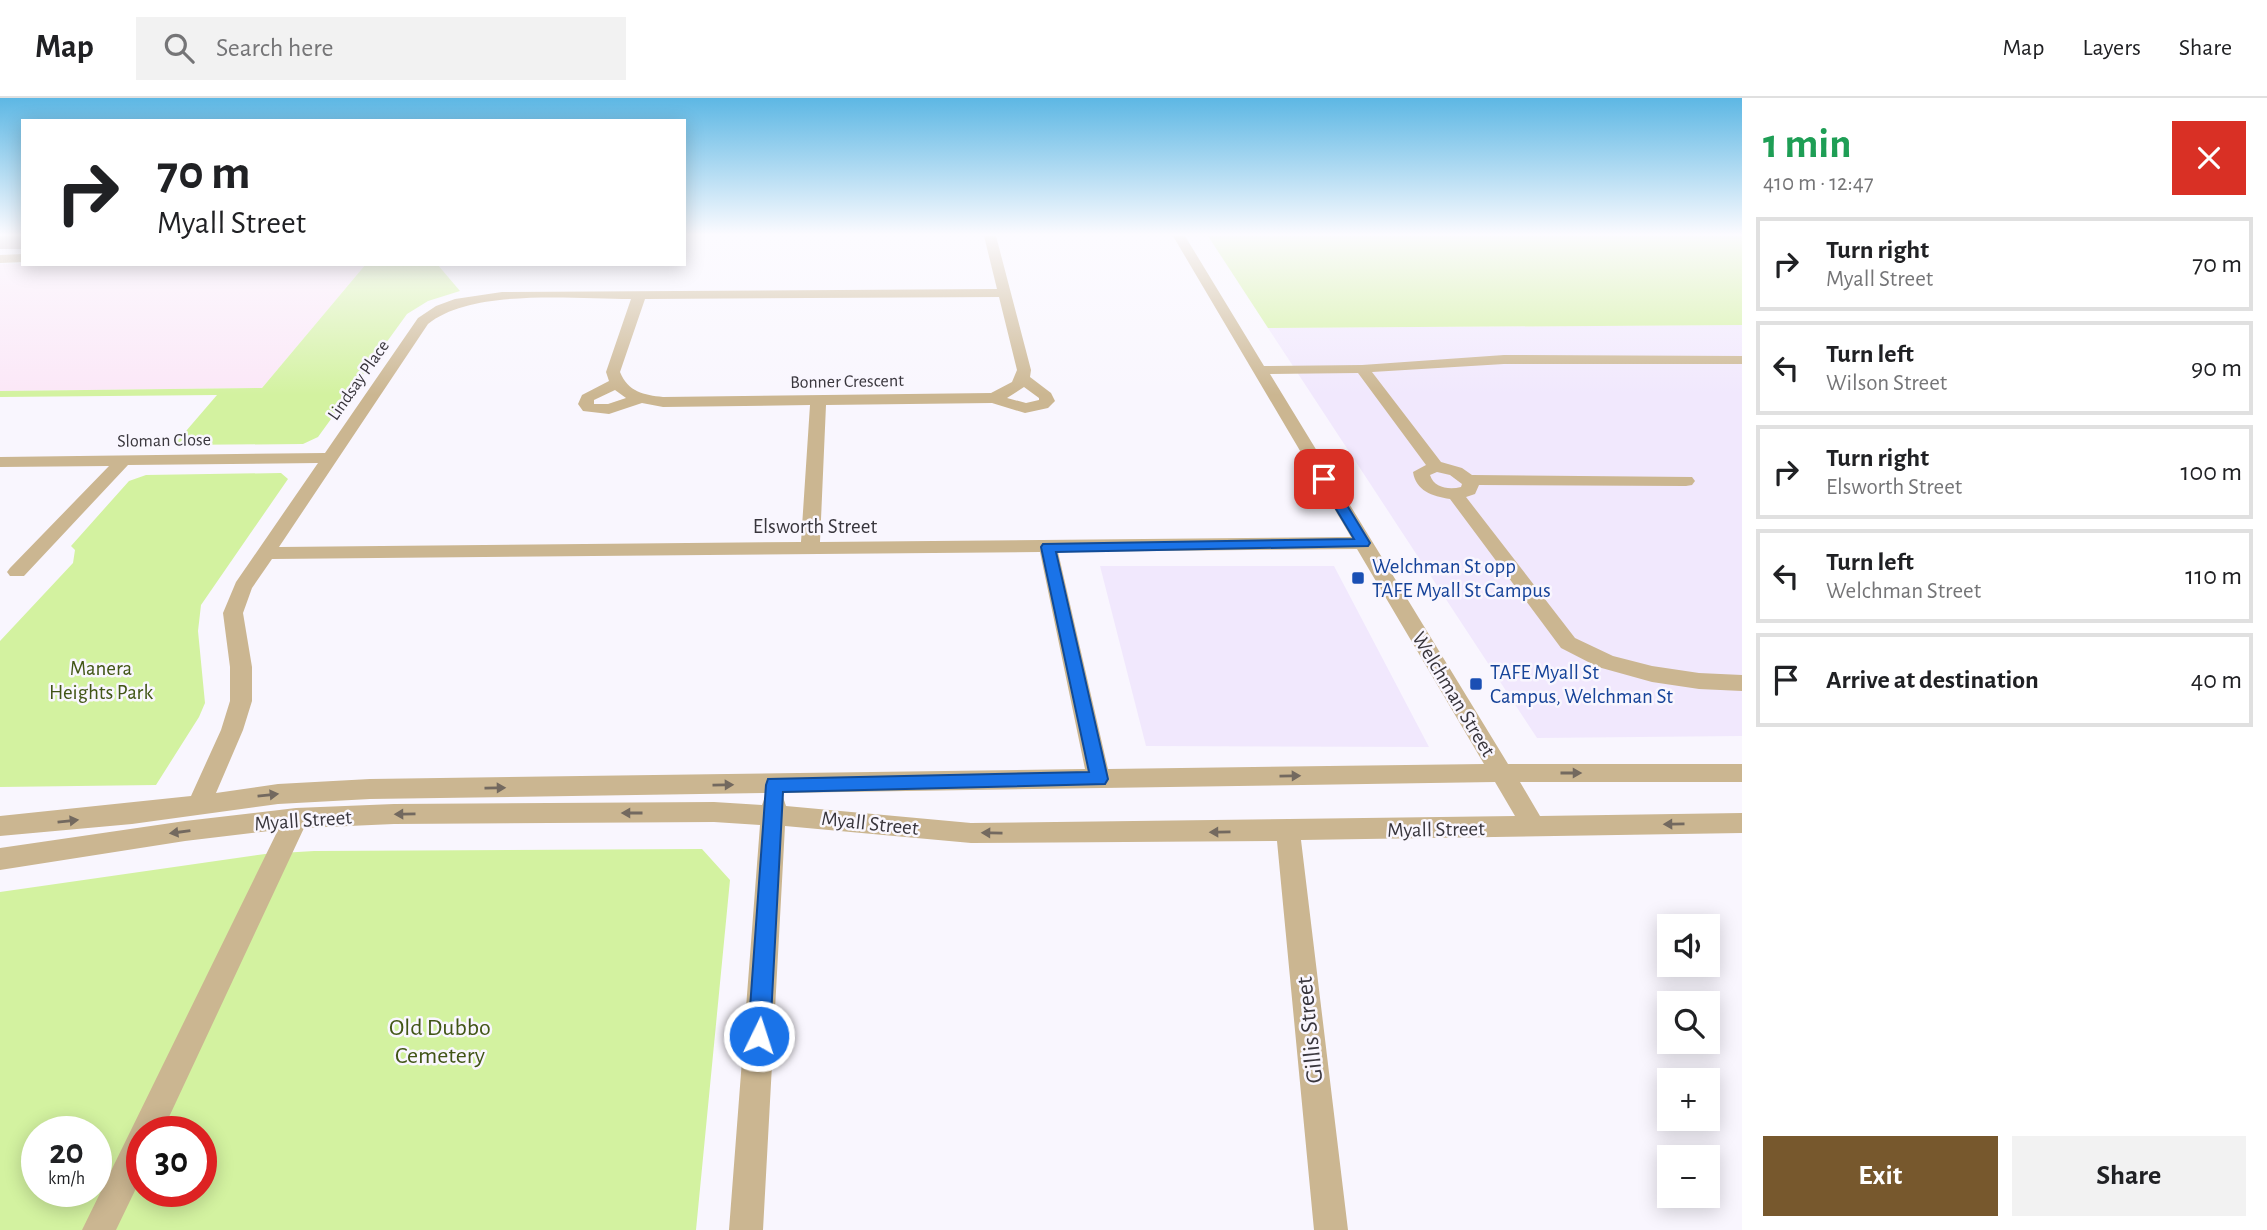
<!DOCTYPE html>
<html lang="en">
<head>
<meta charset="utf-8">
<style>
  body { margin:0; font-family:"Alegreya Sans",sans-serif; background:#f2f2f2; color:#202124; height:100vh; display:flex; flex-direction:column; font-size:26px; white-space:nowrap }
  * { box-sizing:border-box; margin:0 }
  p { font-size:23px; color:#757577 }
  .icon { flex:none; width:38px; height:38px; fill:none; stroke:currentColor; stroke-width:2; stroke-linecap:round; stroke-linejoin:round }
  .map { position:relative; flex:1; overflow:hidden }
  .sheet { display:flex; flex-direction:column; background:#fff; width:525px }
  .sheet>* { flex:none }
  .guide { position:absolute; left:21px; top:21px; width:665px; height:147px; border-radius:0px; box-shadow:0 4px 18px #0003; background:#fff; color:#202124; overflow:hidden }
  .controls { position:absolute; left:1657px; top:816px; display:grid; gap:14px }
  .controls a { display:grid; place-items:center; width:63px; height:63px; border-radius:0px; background:#fff; box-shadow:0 4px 18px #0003; font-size:35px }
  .speed { position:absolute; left:21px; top:1018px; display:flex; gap:14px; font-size:35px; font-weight:700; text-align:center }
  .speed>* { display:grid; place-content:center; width:91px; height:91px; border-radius:50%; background:#fff; box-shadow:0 4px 18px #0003; line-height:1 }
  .speed small { font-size:18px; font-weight:400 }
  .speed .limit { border:10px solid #d22; background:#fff; color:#111 }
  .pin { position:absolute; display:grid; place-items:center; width:60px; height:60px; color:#fff; margin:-30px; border-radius:14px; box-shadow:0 4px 10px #0006 }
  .me { position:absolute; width:77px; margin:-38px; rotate:4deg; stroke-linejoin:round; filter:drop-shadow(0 0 5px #0008) }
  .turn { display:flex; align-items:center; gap:24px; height:147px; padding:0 21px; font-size:32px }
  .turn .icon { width:91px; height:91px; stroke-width:2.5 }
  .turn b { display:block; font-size:49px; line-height:60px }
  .round { display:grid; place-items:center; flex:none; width:74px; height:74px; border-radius:0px; background:#f2f2f2 }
  .summary { display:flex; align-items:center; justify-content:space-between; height:119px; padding:0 21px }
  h1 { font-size:42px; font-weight:600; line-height:52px; color:#1e9e55 }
  .action { display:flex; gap:14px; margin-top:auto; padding:14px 21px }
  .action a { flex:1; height:80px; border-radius:0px; background:#77582d; color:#fff; font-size:28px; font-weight:600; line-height:80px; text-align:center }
  .action a+a { background:#f2f2f2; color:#202124 }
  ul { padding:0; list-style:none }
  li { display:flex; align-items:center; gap:21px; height:94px; margin:0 14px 10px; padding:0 7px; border:4px solid #e0e0e0; border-radius:0px }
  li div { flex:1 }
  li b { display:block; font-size:26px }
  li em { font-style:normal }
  header { display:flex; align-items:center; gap:42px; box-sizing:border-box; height:98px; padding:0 35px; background:#fff; border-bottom:2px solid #e0e0e0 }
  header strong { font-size:33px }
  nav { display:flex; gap:38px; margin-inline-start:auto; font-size:24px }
  .search { width:490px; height:63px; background:#f2f2f2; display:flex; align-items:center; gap:18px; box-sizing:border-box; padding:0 24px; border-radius:0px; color:#757577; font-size:26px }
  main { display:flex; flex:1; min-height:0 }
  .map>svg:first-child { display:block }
  .built { fill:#f1e8fd }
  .industrial { fill:#fbe7f7 }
  .green { fill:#d3f2a0; fill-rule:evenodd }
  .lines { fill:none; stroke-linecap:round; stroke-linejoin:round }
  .minor { fill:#cbb691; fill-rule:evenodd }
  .wall { fill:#beaba4 }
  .oneway { fill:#73695f }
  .route { fill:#1a73e8; stroke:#114b97; stroke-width:2 }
  .transit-dot { fill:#1a4fb4; stroke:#f9f6fe; stroke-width:2.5 }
  .labels { text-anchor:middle; stroke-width:5; stroke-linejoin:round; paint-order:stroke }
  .far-street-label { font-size:18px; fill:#39363d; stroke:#f9f6fe }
  .street-label { font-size:21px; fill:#39363d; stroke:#f9f6fe }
  .transit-label { font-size:21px; fill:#164399; stroke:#f9f6fe; text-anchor:start }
  .park-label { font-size:21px; fill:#415515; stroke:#f9f6fe }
  .near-park-label { font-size:24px; fill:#415515; stroke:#f9f6fe }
  .near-street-label { font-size:24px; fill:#39363d; stroke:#f9f6fe }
</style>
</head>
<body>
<header>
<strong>Map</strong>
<div class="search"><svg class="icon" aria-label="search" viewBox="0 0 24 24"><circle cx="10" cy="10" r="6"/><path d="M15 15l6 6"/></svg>Search here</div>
<nav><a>Map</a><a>Layers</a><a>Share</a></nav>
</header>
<main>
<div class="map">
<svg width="1742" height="1132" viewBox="0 0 1742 1132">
  <rect width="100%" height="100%" fill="#f9f6fe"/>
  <path class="built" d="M1742,227V638L1537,640L1268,230Z
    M1100,468H1334L1429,649L1146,648Z"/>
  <path class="industrial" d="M0,166H366L262,290L0,293Z"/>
  <path class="green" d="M1208,138H1742V227L1268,230Z
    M366,166H437L460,193L428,203L407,216L318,339L303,346L174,347L217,297L0,299V293L262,290Z
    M281,375L288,381L201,507L198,533L205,605L199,619L156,687L0,689V543L73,465L75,452L71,448L129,383L146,377Z
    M702,751L730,782L696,1132H0V794L265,756L314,753ZM37,1034H96V1094H37ZM142,1034H201V1094H142Z"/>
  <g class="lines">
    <path class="minor" d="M984,138H996L1031,272L1030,279L1051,295L1055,303L1048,310L1025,315L992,305L826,307L820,444L1351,439L1173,138H1185L1264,268L1362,267L1504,257L1742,258V266H1504L1372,274L1441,364L1462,370L1472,377L1692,379L1695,383L1692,387L1686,388L1479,387L1475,396L1466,399L1575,540L1613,558L1652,568L1699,575L1742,577V593L1699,591L1652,584L1598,569L1561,550L1450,401C1432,398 1416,393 1413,374L1426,367L1358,275L1270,276L1508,666H1742V684H1520L1540,718L1742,715V735L1301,742L1348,1132H1314L1277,743L971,745L785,728L763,1132H729L760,727L714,724L394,726L304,730L162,1034H142V1078L116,1132H82L278,732L185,743L0,772V750L185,723L296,710L394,706L714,704L762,707L766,696L769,695L370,701L278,706L132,726L0,738V718L191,698L221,632L230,603V569L223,515L236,484L318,365L128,367L24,478H10L7,474L10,470L109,368L0,369V359L325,355L418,220L436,208L455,201L502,194L997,191ZM999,199L1017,272L1012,284L991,295L663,299C644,297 628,294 620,274L645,201ZM631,201L606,274L609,283L582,297L578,306L583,313L609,316L642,305L663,309L810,307L801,444L279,449L428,226C472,190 574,201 631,201ZM1024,289L1039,300V302L1026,305L1007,300ZM615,292L626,300L608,306H594V302ZM1437,374L1450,377L1462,386L1461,389C1449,392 1434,390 1430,377ZM1357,451L1484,666L1108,671L1058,454ZM1040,454L1085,671L370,681L278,686L216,695L243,632L252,603V569L243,515L252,490L272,461ZM1495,684L1515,718L971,725L786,708L782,696L779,695Z
      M23,156V164L0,165V157Z"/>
  </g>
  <path class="wall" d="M0,138H23V151H0Z"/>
  <defs><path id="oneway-solid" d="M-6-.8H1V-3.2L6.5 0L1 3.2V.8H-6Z" transform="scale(1.75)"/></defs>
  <g class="oneway">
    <use href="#oneway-solid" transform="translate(1571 675)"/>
    <use href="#oneway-solid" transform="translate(1290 678) rotate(-1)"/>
    <use href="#oneway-solid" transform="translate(723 687) rotate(-1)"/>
    <use href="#oneway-solid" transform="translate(495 690) rotate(-1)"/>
    <use href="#oneway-solid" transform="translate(268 697) rotate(-6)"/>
    <use href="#oneway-solid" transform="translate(632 715) rotate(180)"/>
    <use href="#oneway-solid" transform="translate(405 716) rotate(179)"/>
    <use href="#oneway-solid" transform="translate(68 723) rotate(-6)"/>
    <use href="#oneway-solid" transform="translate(1674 726) rotate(179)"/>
    <use href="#oneway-solid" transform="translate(180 734) rotate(172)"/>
    <use href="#oneway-solid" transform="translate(1220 734) rotate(179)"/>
    <use href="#oneway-solid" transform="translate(992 735) rotate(-179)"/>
  </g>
  <linearGradient id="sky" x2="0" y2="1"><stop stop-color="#5db7e4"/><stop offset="0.46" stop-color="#fcfbff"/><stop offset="1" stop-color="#fcfbff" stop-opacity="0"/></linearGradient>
  <rect width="1742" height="297" fill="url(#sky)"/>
  <path class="route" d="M1324,377L1331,381L1370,445L1368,448L1056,454L1108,681L1105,686L783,694L770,938L767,946L759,949L752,946L748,938L766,687L768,681L1089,674L1041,449L1043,446L1354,441L1318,381Z"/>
  <g class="transit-dot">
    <rect x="1351" y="473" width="14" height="14" rx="3.5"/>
    <rect x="1469" y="579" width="14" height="14" rx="3.5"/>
  </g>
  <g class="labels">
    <g class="far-street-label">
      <text transform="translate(358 282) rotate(-55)" y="6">Lindsay Place</text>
      <text transform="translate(847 283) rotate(-1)" y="6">Bonner Crescent</text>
      <text transform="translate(164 342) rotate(-1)" y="6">Sloman Close</text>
    </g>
    <g class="street-label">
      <text x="815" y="435">Elsworth Street</text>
      <text transform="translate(1454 596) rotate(59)" y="7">Welchman Street</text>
      <text transform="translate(303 722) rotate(-4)" y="7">Myall Street</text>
      <text transform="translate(870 725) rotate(6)" y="7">Myall Street</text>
      <text transform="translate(1436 731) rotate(-1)" y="7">Myall Street</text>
    </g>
    <g class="transit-label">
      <text x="1372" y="475">Welchman St opp<tspan x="1372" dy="24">TAFE Myall St Campus</tspan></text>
      <text x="1490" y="581">TAFE Myall St<tspan x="1490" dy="24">Campus, Welchman St</tspan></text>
    </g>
    <g class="park-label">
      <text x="101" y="577">Manera<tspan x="101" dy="24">Heights Park</tspan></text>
    </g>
    <g class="near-park-label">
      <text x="440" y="937">Old Dubbo<tspan x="440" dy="28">Cemetery</tspan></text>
    </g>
    <g class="near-street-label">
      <text transform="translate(1309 932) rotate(-96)" y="8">Gillis Street</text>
    </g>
  </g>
</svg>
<div class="controls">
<a><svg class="icon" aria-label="sound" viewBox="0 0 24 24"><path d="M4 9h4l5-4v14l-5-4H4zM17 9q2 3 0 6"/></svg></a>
<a><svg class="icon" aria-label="search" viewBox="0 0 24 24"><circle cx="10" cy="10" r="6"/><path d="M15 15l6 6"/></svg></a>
<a>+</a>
<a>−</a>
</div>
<div class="speed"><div>20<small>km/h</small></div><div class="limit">30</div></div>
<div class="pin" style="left:1324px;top:381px;background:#d93025"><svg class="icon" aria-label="arrive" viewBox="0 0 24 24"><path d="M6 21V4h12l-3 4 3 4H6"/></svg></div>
<svg class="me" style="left:759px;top:938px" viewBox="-20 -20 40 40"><circle r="17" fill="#1a73e8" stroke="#fff" stroke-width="3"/><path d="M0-11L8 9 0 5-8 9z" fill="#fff"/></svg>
<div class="guide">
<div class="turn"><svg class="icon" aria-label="right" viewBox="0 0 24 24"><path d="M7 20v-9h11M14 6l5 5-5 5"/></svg><div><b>70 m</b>Myall Street</div></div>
</div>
</div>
<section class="sheet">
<div class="summary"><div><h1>1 min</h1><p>410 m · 12:47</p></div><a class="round" style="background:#d93025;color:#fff"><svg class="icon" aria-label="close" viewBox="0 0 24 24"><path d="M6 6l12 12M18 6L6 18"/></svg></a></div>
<ul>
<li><svg class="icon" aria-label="right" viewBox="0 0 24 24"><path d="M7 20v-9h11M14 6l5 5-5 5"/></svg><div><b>Turn right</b><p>Myall Street</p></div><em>70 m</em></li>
<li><svg class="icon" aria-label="left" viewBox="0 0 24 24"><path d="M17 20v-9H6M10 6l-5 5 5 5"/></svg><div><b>Turn left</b><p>Wilson Street</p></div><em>90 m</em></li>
<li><svg class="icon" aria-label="right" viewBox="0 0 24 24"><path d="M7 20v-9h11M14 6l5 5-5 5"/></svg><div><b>Turn right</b><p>Elsworth Street</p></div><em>100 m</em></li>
<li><svg class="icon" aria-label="left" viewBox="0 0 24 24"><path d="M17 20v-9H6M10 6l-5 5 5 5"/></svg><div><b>Turn left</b><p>Welchman Street</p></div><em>110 m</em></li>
<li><svg class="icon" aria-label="arrive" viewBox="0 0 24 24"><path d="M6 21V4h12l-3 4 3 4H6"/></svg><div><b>Arrive at destination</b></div><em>40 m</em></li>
</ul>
<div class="action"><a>Exit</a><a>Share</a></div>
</section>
</main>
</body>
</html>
